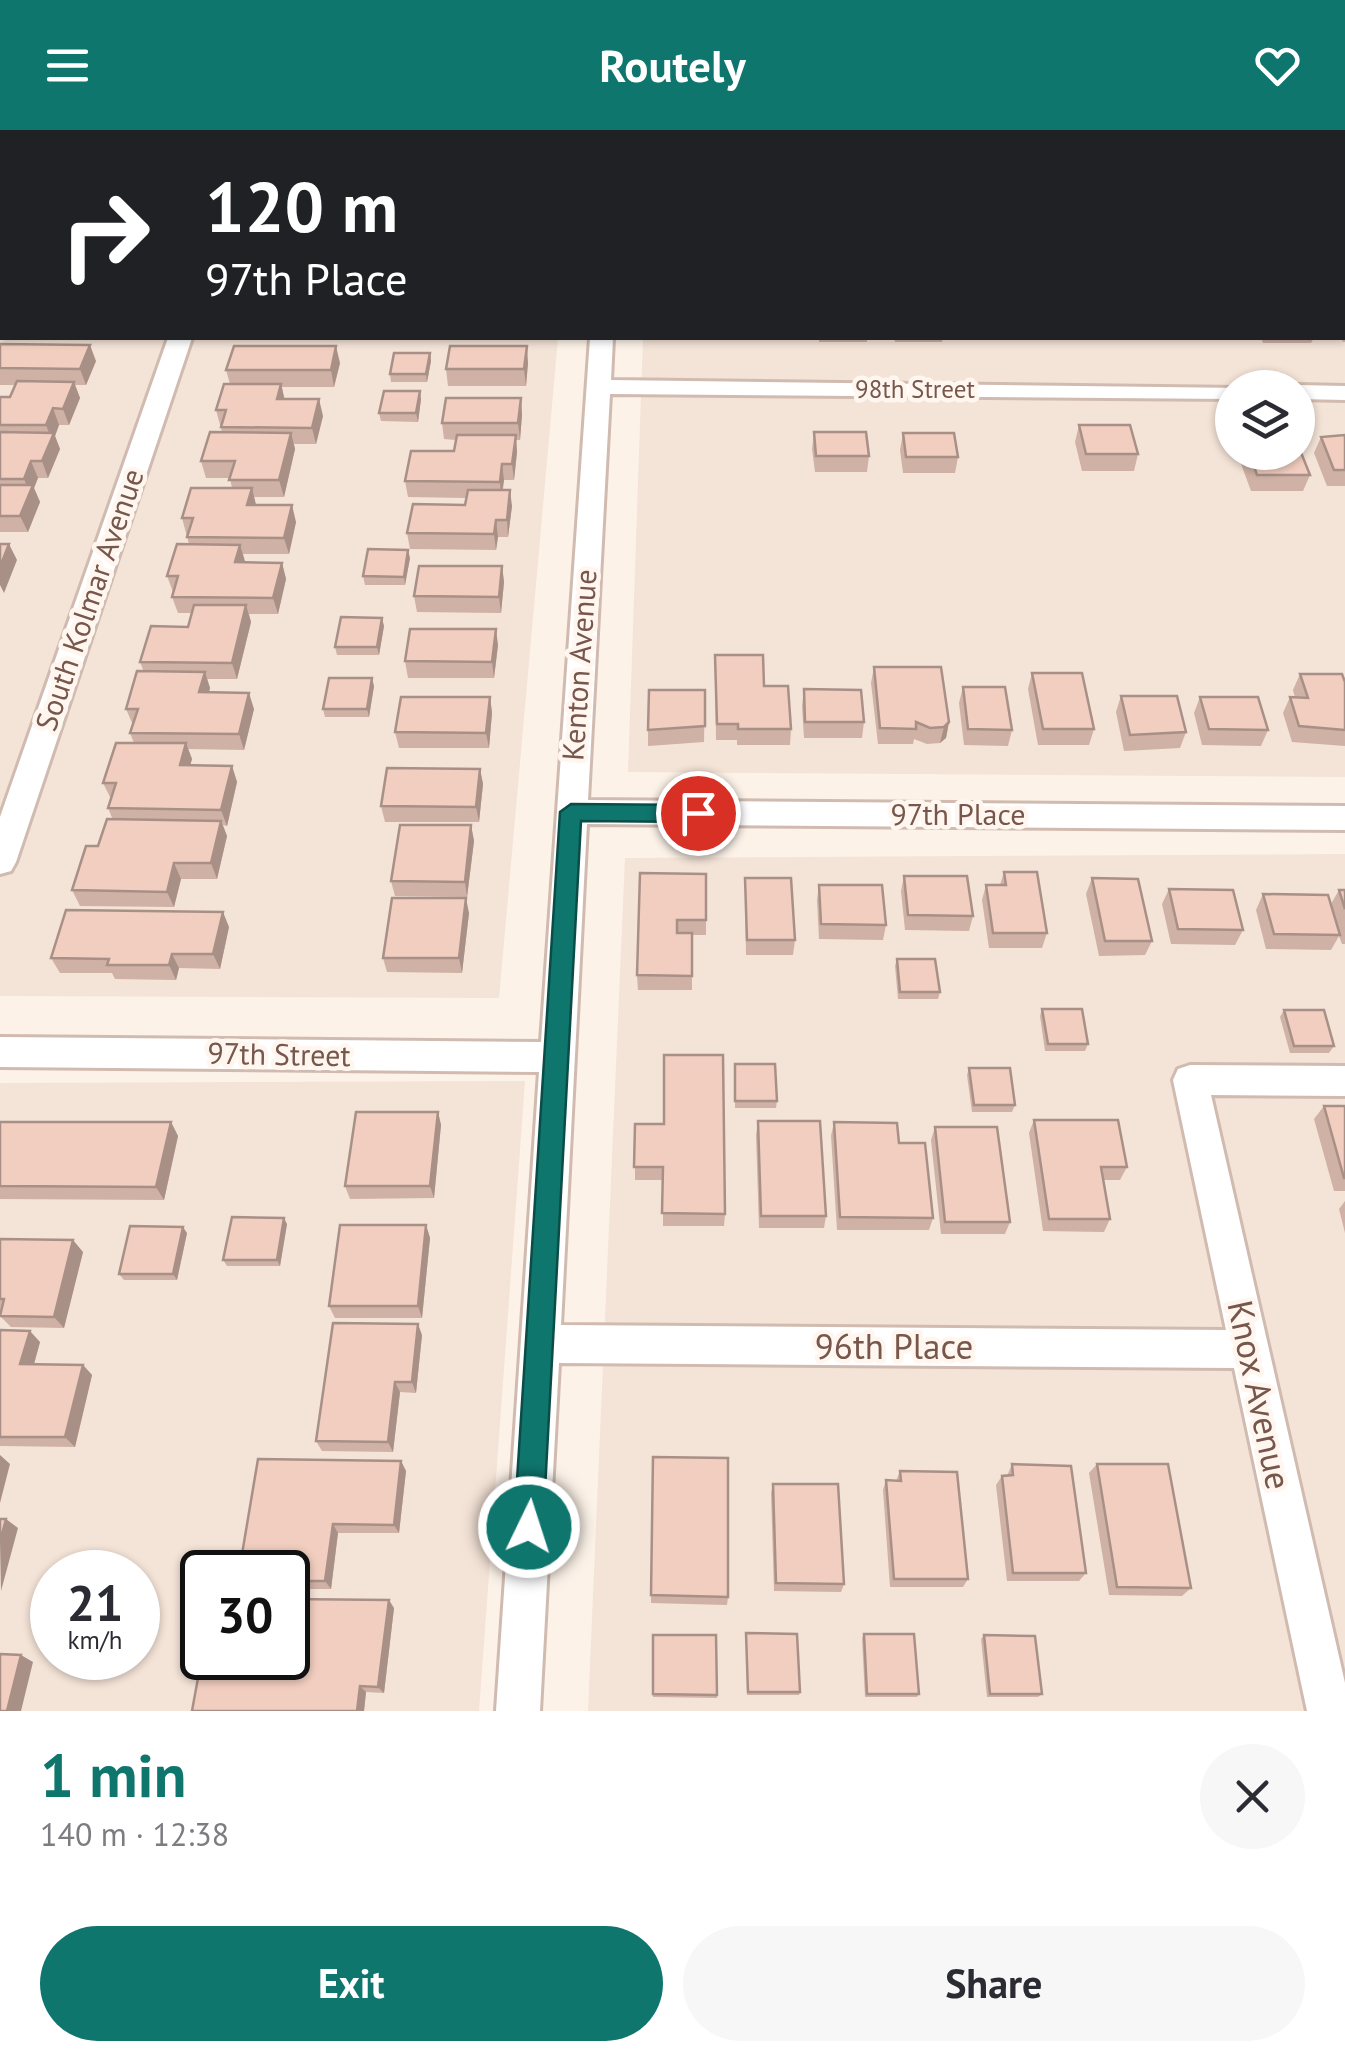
<!DOCTYPE html>
<html lang="en">
<head>
<meta charset="utf-8">
<style>
  body { margin:0; font-family:"PT Sans",sans-serif; background:#f7f7f7; color:#2b2b33; height:100vh; display:flex; flex-direction:column; font-size:38px; white-space:nowrap }
  * { box-sizing:border-box; margin:0 }
  p { font-size:32px; color:#7c7c81 }
  .icon { flex:none; width:55px; height:55px; fill:none; stroke:currentColor; stroke-width:2; stroke-linecap:round; stroke-linejoin:round }
  .map { position:relative; height:1581px; overflow:hidden }
  .side { display:flex; flex-direction:column; background:#fff; flex:1 }
  .side>* { flex:none }
  .top-card { position:absolute; left:0px; top:0px; width:1345px; height:210px; box-shadow:0 2px 8px #0004; background:#202124; color:#fff; overflow:hidden }
  .fabs { position:absolute; left:1215px; top:240px; display:grid; gap:20px }
  .fabs a { display:grid; place-items:center; width:100px; height:100px; border-radius:50%; background:#fff; box-shadow:0 2px 8px #0004; font-size:50px }
  .speed { position:absolute; left:30px; top:1420px; display:flex; gap:20px; font-size:50px; font-weight:700; text-align:center }
  .speed>* { display:grid; place-content:center; width:130px; height:130px; border-radius:50%; background:#fff; box-shadow:0 2px 8px #0004; line-height:1 }
  .speed small { font-size:25px; font-weight:400 }
  .speed .limit { border:5px solid #111; border-radius:15px; background:#fff; color:#111 }
  .pin { position:absolute; display:grid; place-items:center; width:85px; height:85px; color:#fff; margin:-42px; border:5px solid #fff; border-radius:50%; box-shadow:0 2px 10px #0007 }
  .me { position:absolute; width:110px; margin:-55px; rotate:4deg; stroke-linejoin:round; filter:drop-shadow(0 0 8px #0008) }
  .turn { display:flex; align-items:center; gap:35px; height:210px; padding:0 40px; font-size:45px }
  .turn .icon { width:130px; height:130px; stroke-width:2.5 }
  .turn b { display:block; font-size:70px; line-height:85px }
  .round { display:grid; place-items:center; flex:none; width:105px; height:105px; border-radius:52px; background:#f7f7f7 }
  .overview { display:flex; align-items:center; justify-content:space-between; height:170px; padding:0 40px }
  h1 { font-size:60px; font-weight:700; line-height:75px; color:#0f766e }
  .button { display:flex; gap:20px; margin-top:auto; padding:20px 40px }
  .button a { flex:1; height:115px; border-radius:60px; background:#0f766e; color:#fff; font-size:40px; font-weight:700; line-height:115px; text-align:center }
  .button a+a { background:#f7f7f7; color:#2b2b33 }
  header { display:flex; justify-content:space-between; align-items:center; height:130px; padding:0 40px; background:#0f766e; color:#fff; font-size:45px; font-weight:700 }
  .map>svg:first-child { display:block }
  .residential { fill:#f4e3d7; fill-rule:evenodd }
  .lines { fill:none; stroke-linecap:round; stroke-linejoin:round }
  .street-casing { stroke:#d1bbb0; stroke-width:6 }
  .street { fill:#fff; fill-rule:evenodd }
  .wall { fill:#cfb1a5 }
  .shaded-wall { fill:#a99086 }
  .building { fill:#f1cec0; stroke:#a99086; stroke-width:2.5 }
  .route { fill:#0f766e; stroke:#0a4d48; stroke-width:2.5 }
  .labels { text-anchor:middle; stroke-width:9; stroke-linejoin:round; paint-order:stroke }
  .far-street-label { font-size:25px; fill:#77564c; stroke:#fff7ef }
  .street-label { font-size:30px; fill:#77564c; stroke:#fff7ef }
  .near-street-label { font-size:35px; fill:#77564c; stroke:#fff7ef }
</style>
</head>
<body>
<header><svg class="icon" aria-label="menu" viewBox="0 0 24 24"><path d="M4 6h16M4 12h16M4 18h16"/></svg>Routely<svg class="icon" aria-label="heart" viewBox="0 0 24 24"><path d="M12 20l-8-8c-3-5 5-10 8-4 3-6 11-1 8 4z"/></svg></header>
<div class="map">
<svg width="1345" height="1581" viewBox="0 0 1345 1581">
  <rect width="100%" height="100%" fill="#fcf2e8"/>
  <path class="residential" d="M0,0H577L2,2V208H558L499,868L0,866Z
    M650,0H1345V647L628,642L643,208H1342V2ZM1232,258H1298V322H1232Z
    M1345,724V1581H588L625,728Z
    M525,951L479,1581H0V953ZM52,1442H138V1528H52ZM202,1442H288V1528H202Z"/>
  <g class="lines">
    <g class="street-casing">
      <path id="street" d="M0,189H2V203H0Z
        M168,208H192L16,732L11,741L0,744V687Z
        M590,208H613L611,250L1241,258H1232V269L610,264L588,670L1345,676V700L587,694L561,1195L1226,1200L1173,950L1178,939L1190,935L1345,936V966L1211,965L1345,1553V1581H1307L1234,1238L559,1233L540,1581H496L539,942L0,937V907L541,912Z
        M1298,255L1345,256V270L1298,269V258H1289Z"/>
    </g>
    <use href="#street" class="street"/>
  </g>
  <path class="wall" d="M0,0H23L22,2H2V36L0,40Z
    M502,0H548L547,2H502Z
    M1342,170H1345V212H1343L1341,208H1342Z
    M819,208H867V212H819Z
    M894,208H943L942,212H895Z
    M1199,208H1248V210L1200,209Z
    M1261,208H1314L1311,213H1263Z
    M0,214L96,231L86,255H75L80,268L69,295H59L55,306L60,319L48,348H38L34,358L40,372L28,402H0V267H10L16,255H0Z
    M430,223L431,231L427,252H391L390,244Z
    M340,233L334,257H282L284,269L323,286L316,314H294L295,319L284,367H254L256,375L296,392L289,424H243L244,432L282,433L286,449L278,484H249L251,492L237,549H207L210,558L209,563L254,579L244,620L188,619L192,629L190,635L232,636L237,652L227,696L223,695L227,706L217,749H181L174,777L80,776L72,760L113,690L108,678L111,669L103,653L134,613L130,603L133,595L126,579L144,542L140,532L188,497L192,483H178L172,467L173,462L167,446L189,414L182,388L232,358L230,348H206L201,331L222,302L216,280L230,254L226,240Z
    M528,233L526,256H448L446,239Z
    M521,268L522,285L520,310H516L517,322L514,350H504L503,360L512,376L508,407H498L496,420L410,419L407,403L465,375L466,368L408,367L405,351L454,321L456,310L444,309L442,293Z
    M421,269L418,292L381,291L379,283Z
    M1079,295L1138,324L1134,341H1082L1075,312Z
    M814,302L869,326L867,342H815L812,319Z
    M903,303L958,327L955,343H903L900,320Z
    M1345,305V356H1327L1314,323L1321,307Z
    M1243,322H1298L1310,345L1303,361H1251L1240,331Z
    M410,428L405,455H365L363,446Z
    M502,436L504,452L501,483L417,482L414,466Z
    M384,496L379,525H337L335,517Z
    M498,515L494,548H408L405,531Z
    M715,525L764,556L791,599L790,615H737V610H716Z
    M874,537L949,592L946,608L940,613L927,614L914,609L913,614H878L871,553Z
    M1032,543L1094,599L1089,615H1038L1028,559Z
    M1300,544L1345,552V616L1292,612L1283,583L1290,567L1295,568L1293,560Z
    M374,556L369,587H325L323,579Z
    M963,557L1012,600L1008,616L964,615L959,573Z
    M804,559L864,592L862,608H804L802,576Z
    M705,560L704,612L648,616V600Z
    M1121,566L1186,602L1180,618L1124,621L1116,582Z
    M490,567L492,583L489,618H399L395,602Z
    M1200,567L1268,600L1261,616L1202,615L1194,583Z
    M480,639L483,654L479,692H385L381,676Z
    M471,695L474,711L467,767L395,766L391,751Z
    M1004,742L1047,803L1042,818H989L982,770L986,755H1000Z
    M706,744V805H692V860H638L637,845Z
    M904,746L973,786L969,801L905,800L901,761Z
    M745,748L795,810L793,825H746Z
    M1092,748L1152,811L1145,825L1099,826L1086,764Z
    M819,755L886,795L883,810L819,809L817,770Z
    M1169,759L1243,800L1235,815L1171,814L1162,774Z
    M1339,760H1345V814H1342L1339,806L1331,820L1266,819L1256,780L1263,764L1331,774Z
    M469,783L462,843L387,842L383,828Z
    M229,797L220,839L179,838L176,850L115,849L112,843H60L51,828Z
    M897,829L940,862L938,869H898L895,836Z
    M1042,879L1088,914L1085,921H1045L1040,886Z
    M1284,880L1334,916L1329,923H1290L1280,887Z
    M735,934L777,971L776,978H735Z
    M969,938L1015,975L1012,982H972L967,945Z
    M1324,976H1345V1061H1334L1314,989Z
    M438,982L441,995L434,1068L350,1069L345,1056Z
    M1034,990L1127,1037L1120,1050H1103L1110,1089L1104,1102L1043,1101L1029,1003Z
    M758,991L826,1086L824,1098H759L756,1005Z
    M0,992H171L178,1006L164,1070L0,1069Z
    M834,992L899,1013L933,1088L929,1100H837L831,1006Z
    M635,994L725,1084L724,1096H663V1050H635Z
    M935,997L1010,1092L1005,1104H941L931,1010Z
    M1345,1071V1103L1339,1079Z
    M287,1094L280,1136H227L223,1130Z
    M426,1095L430,1108L422,1188H335L329,1176Z
    M187,1103L177,1150H124L119,1144Z
    M0,1109L83,1122L64,1198L11,1197L0,1186L1,1180H0Z
    M0,1200L40,1212L34,1234L83,1235L92,1245L75,1317L0,1316Z
    M422,1205L416,1263L400,1262L393,1322L322,1321L316,1311Z
    M653,1327L728,1467L727,1475L651,1473Z
    M401,1331L406,1341L399,1403H338L331,1459H288V1442H239Z
    M1012,1334L1086,1443L1079,1451H1007L996,1355L1002,1346H1007Z
    M1097,1334L1191,1458L1182,1466L1109,1465L1089,1343Z
    M900,1341L968,1449L963,1457H890L883,1360L886,1350L896,1351Z
    M773,1354L844,1454L841,1462L774,1461L771,1363Z
    M394,1478L384,1563L366,1562L364,1581H192L288,1528Z
    M746,1503L800,1562L799,1565H747Z
    M864,1504L919,1564L917,1567H865L862,1508Z
    M653,1505H716L717,1568L653,1567Z
    M984,1505L1042,1564L1038,1567H987L981,1509Z"/>
  <path class="shaded-wall" d="M2,9V36L0,40V14Z
    M90,215L96,231L86,255L80,239Z
    M336,216L340,233L334,257L331,240Z
    M527,216L528,233L526,256L524,239Z
    M430,223L431,231L427,252L426,244Z
    M74,252L80,268L69,295L63,279Z
    M281,254L285,271L277,269Z
    M420,261L421,269L418,292L416,283Z
    M521,268L522,285L520,310L518,293Z
    M319,269L323,286L316,314L312,298Z
    M53,278L59,295L55,306L60,319L48,348L42,331L51,308L46,295Z
    M291,303L295,319L284,367L279,350Z
    M516,305L517,322L514,350L512,334Z
    M31,331L38,348L34,358L40,372L28,402L20,386L30,363L24,349Z
    M502,334L504,350L501,368L500,352Z
    M252,358L256,375H247Z
    M510,360L512,376L508,407L507,390Z
    M292,375L296,392L289,424L284,408Z
    M496,390L498,407L496,420L494,404Z
    M9,414L17,430L4,463L0,455V437Z
    M240,415L245,431L240,448L235,432Z
    M408,420L410,428L405,455L404,447Z
    M282,433L286,449L278,484L273,468Z
    M502,436L504,452L501,483L499,467Z
    M246,475L251,492L237,549L232,533Z
    M382,488L384,496L379,525L377,517Z
    M496,499L498,515L494,548L492,532Z
    M205,542L210,558L204,579L199,562Z
    M372,548L374,556L369,587L367,579Z
    M249,563L254,579L244,620L239,604Z
    M490,567L492,583L489,618L486,603Z
    M949,592L946,608L940,613L944,597Z
    M186,613L192,629L186,651L180,635Z
    M232,636L237,652L227,696L221,680Z
    M480,639L483,654L479,692L476,677Z
    M221,691L227,706L217,749L211,733Z
    M471,695L474,711L467,767L465,752Z
    M174,733L181,749L174,777L167,762Z
    M466,768L469,783L462,843L459,828Z
    M223,782L229,797L220,839L213,824Z
    M172,824L179,838L176,850L169,835Z
    M438,982L441,995L434,1068L430,1056Z
    M171,992L178,1006L164,1070L156,1057Z
    M284,1088L287,1094L280,1136L277,1130Z
    M426,1095L430,1108L422,1188L418,1176Z
    M183,1097L187,1103L177,1150L173,1144Z
    M73,1110L83,1122L64,1198L54,1187Z
    M418,1194L422,1205L416,1263L412,1252Z
    M30,1201L40,1212L31,1245L20,1234Z
    M83,1235L92,1245L75,1317L65,1307Z
    M395,1252L400,1262L393,1322L388,1312Z
    M0,1325L10,1334L0,1373Z
    M401,1331L406,1341L399,1403L394,1395Z
    M6,1389L18,1398L1,1461L0,1412Z
    M333,1394L338,1403L331,1459L325,1451Z
    M389,1470L394,1478L384,1563L378,1557Z
    M21,1525L33,1532L21,1581H7Z
    M360,1556L366,1562L364,1581H357Z"/>
  <path class="building" d="M60,0H91L90,2H58Z
    M121,0H174L173,2H120Z
    M301,0H354L353,2H300Z
    M390,0H418V2H390Z
    M0,47H2V63H0Z
    M1342,170H1345V186L1342,180Z
    M0,214L90,215L80,239L0,238Z
    M234,216H336L331,240H226Z
    M450,216H527L524,239H446Z
    M394,223H430L426,244H390Z
    M17,251L74,252L63,279L53,278L46,295H0V267H10Z
    M224,254H281L277,269H319L312,298L221,297L226,280H216Z
    M384,261H420L416,283H379Z
    M446,268H521L518,293H442Z
    M1079,295H1130L1138,324H1086Z
    M0,302L54,303L42,331H31L24,349H0Z
    M210,302L291,303L279,350H229L235,331H201Z
    M814,302H866L869,326H816Z
    M903,303H954L958,327H906Z
    M457,305H516L512,334H502L500,352L405,351L411,321H454Z
    M1345,305V340H1334L1321,307Z
    M1298,315L1310,345H1257L1249,322H1298Z
    M0,355H33L20,386H0Z
    M191,358H252L247,375H292L284,408L187,407L193,388H182Z
    M468,360H510L507,390H496L494,404L407,403L413,374L465,375Z
    M0,414H9L0,437Z
    M177,414L240,415L235,432L282,433L273,468L172,467L178,446H167Z
    M368,419L408,420L404,447L363,446Z
    M419,436H502L499,467L414,466Z
    M194,475H246L232,533L140,532L151,496L188,497Z
    M341,487L382,488L377,517H335Z
    M410,499H496L492,532L405,531Z
    M715,525H763L764,556H788L791,599H738V594H717Z
    M874,537H941L949,592L944,597L930,598L916,592V599L880,598Z
    M137,541L205,542L199,562L249,563L239,604L130,603L138,579H126Z
    M1032,543H1082L1094,599H1043Z
    M1300,544H1342L1345,552V600L1299,596L1290,567L1308,568Z
    M329,548H372L367,579H323Z
    M963,557H1005L1012,600L968,599Z
    M804,559L861,560L864,592H805Z
    M649,560H705V596L648,600Z
    M1121,566H1177L1186,602L1130,605Z
    M401,567H490L486,603L395,602Z
    M1200,567H1258L1268,600L1209,599Z
    M116,613H186L180,635L232,636L221,680L108,678L116,653H103Z
    M387,638L480,639L476,677L381,676Z
    M107,689L221,691L211,733H174L167,762L72,760L86,716H98Z
    M400,695H471L465,752L391,751Z
    M1004,742H1037L1047,803H993L986,755H1006Z
    M640,743L706,744V790H677V803H692V846L637,845Z
    M904,746H967L973,786L908,785Z
    M745,748H791L795,810H747Z
    M1092,748L1138,749L1152,811H1105Z
    M819,755H882L886,795L821,794Z
    M1169,759L1233,760L1243,800L1178,799Z
    M1339,760H1345V779Z
    M1263,764L1328,765L1340,805L1274,804Z
    M392,768H466L459,828H383Z
    M66,780L223,782L213,824H172L169,835H107L109,829L51,828Z
    M897,829H935L940,862H900Z
    M1042,879H1082L1088,914H1048Z
    M1284,880H1324L1334,916H1294Z
    M664,925H723L725,1084L662,1083L663,1037H634L635,994H664Z
    M735,934H775L777,971H735Z
    M969,938H1010L1015,975H974Z
    M1324,976H1345V1048H1344Z
    M356,982H438L430,1056H345Z
    M1034,990H1118L1127,1037H1101L1110,1089H1049Z
    M758,991H820L826,1086H761Z
    M0,992H171L156,1057L0,1056Z
    M834,992L897,993L899,1013H925L933,1088L840,1087Z
    M935,997H997L1010,1092H945Z
    M232,1087L284,1088L277,1130H223Z
    M340,1095H426L418,1176H329Z
    M130,1096L183,1097L173,1144H119Z
    M0,1109L73,1110L54,1187L0,1186L4,1169H0Z
    M333,1193L418,1194L412,1252H395L388,1312L316,1311Z
    M0,1200L30,1201L20,1234L83,1235L65,1307H0Z
    M653,1327L728,1328V1467L651,1465Z
    M258,1329L401,1331L394,1395L333,1394L325,1451H288V1442H239Z
    M1012,1334L1071,1336L1086,1443H1013L1002,1346L1013,1345Z
    M1097,1334H1168L1191,1458L1117,1457Z
    M900,1341L957,1342L968,1449H894L886,1350L901,1351Z
    M773,1354H838L844,1454L776,1453Z
    M0,1389H6L0,1412Z
    M288,1469L389,1470L378,1557L360,1556L357,1581H192L202,1526V1528H288Z
    M746,1503L797,1504L800,1562H748Z
    M864,1504H914L919,1564H867Z
    M653,1505H716L717,1565L653,1564Z
    M984,1505L1035,1506L1042,1564H990Z
    M0,1524L21,1525L7,1581H0Z"/>
  <path class="route" d="M571,674L698,675L708,683L698,692L581,691L543,1397L539,1408L529,1412L518,1408L514,1397L560,682Z"/>
  <g class="labels">
    <g class="far-street-label">
      <text x="915" y="268">98th Street</text>
    </g>
    <g class="street-label">
      <text transform="translate(90 470) rotate(-71)" y="10">South Kolmar Avenue</text>
      <text transform="translate(580 535) rotate(-86)" y="10">Kenton Avenue</text>
      <text x="958" y="695">97th Place</text>
      <text transform="translate(279 925) rotate(1)" y="10">97th Street</text>
    </g>
    <g class="near-street-label">
      <text x="894" y="1229">96th Place</text>
      <text transform="translate(1259 1265) rotate(78)" y="12">Knox Avenue</text>
    </g>
  </g>
</svg>
<div class="fabs">
<a><svg class="icon" aria-label="layers" viewBox="0 0 24 24"><path d="M12 4l9 5-9 5-9-5zM3 14l9 5 9-5"/></svg></a>
</div>
<div class="speed"><div>21<small>km/h</small></div><div class="limit">30</div></div>
<div class="pin" style="left:698px;top:683px;background:#d93025"><svg class="icon" aria-label="arrive" viewBox="0 0 24 24"><path d="M6 21V4h12l-3 4 3 4H6"/></svg></div>
<svg class="me" style="left:529px;top:1397px" viewBox="-20 -20 40 40"><circle r="17" fill="#0f766e" stroke="#fff" stroke-width="3"/><path d="M0-11L8 9 0 5-8 9z" fill="#fff"/></svg>
<div class="top-card">
<div class="turn"><svg class="icon" aria-label="right" viewBox="0 0 24 24"><path d="M7 20v-9h11M14 6l5 5-5 5"/></svg><div><b>120 m</b>97th Place</div></div>
</div>
</div>
<section class="side">
<div class="overview"><div><h1>1 min</h1><p>140 m · 12:38</p></div><a class="round"><svg class="icon" aria-label="close" viewBox="0 0 24 24"><path d="M6 6l12 12M18 6L6 18"/></svg></a></div>
<div class="button"><a>Exit</a><a>Share</a></div>
</section>
</body>
</html>
